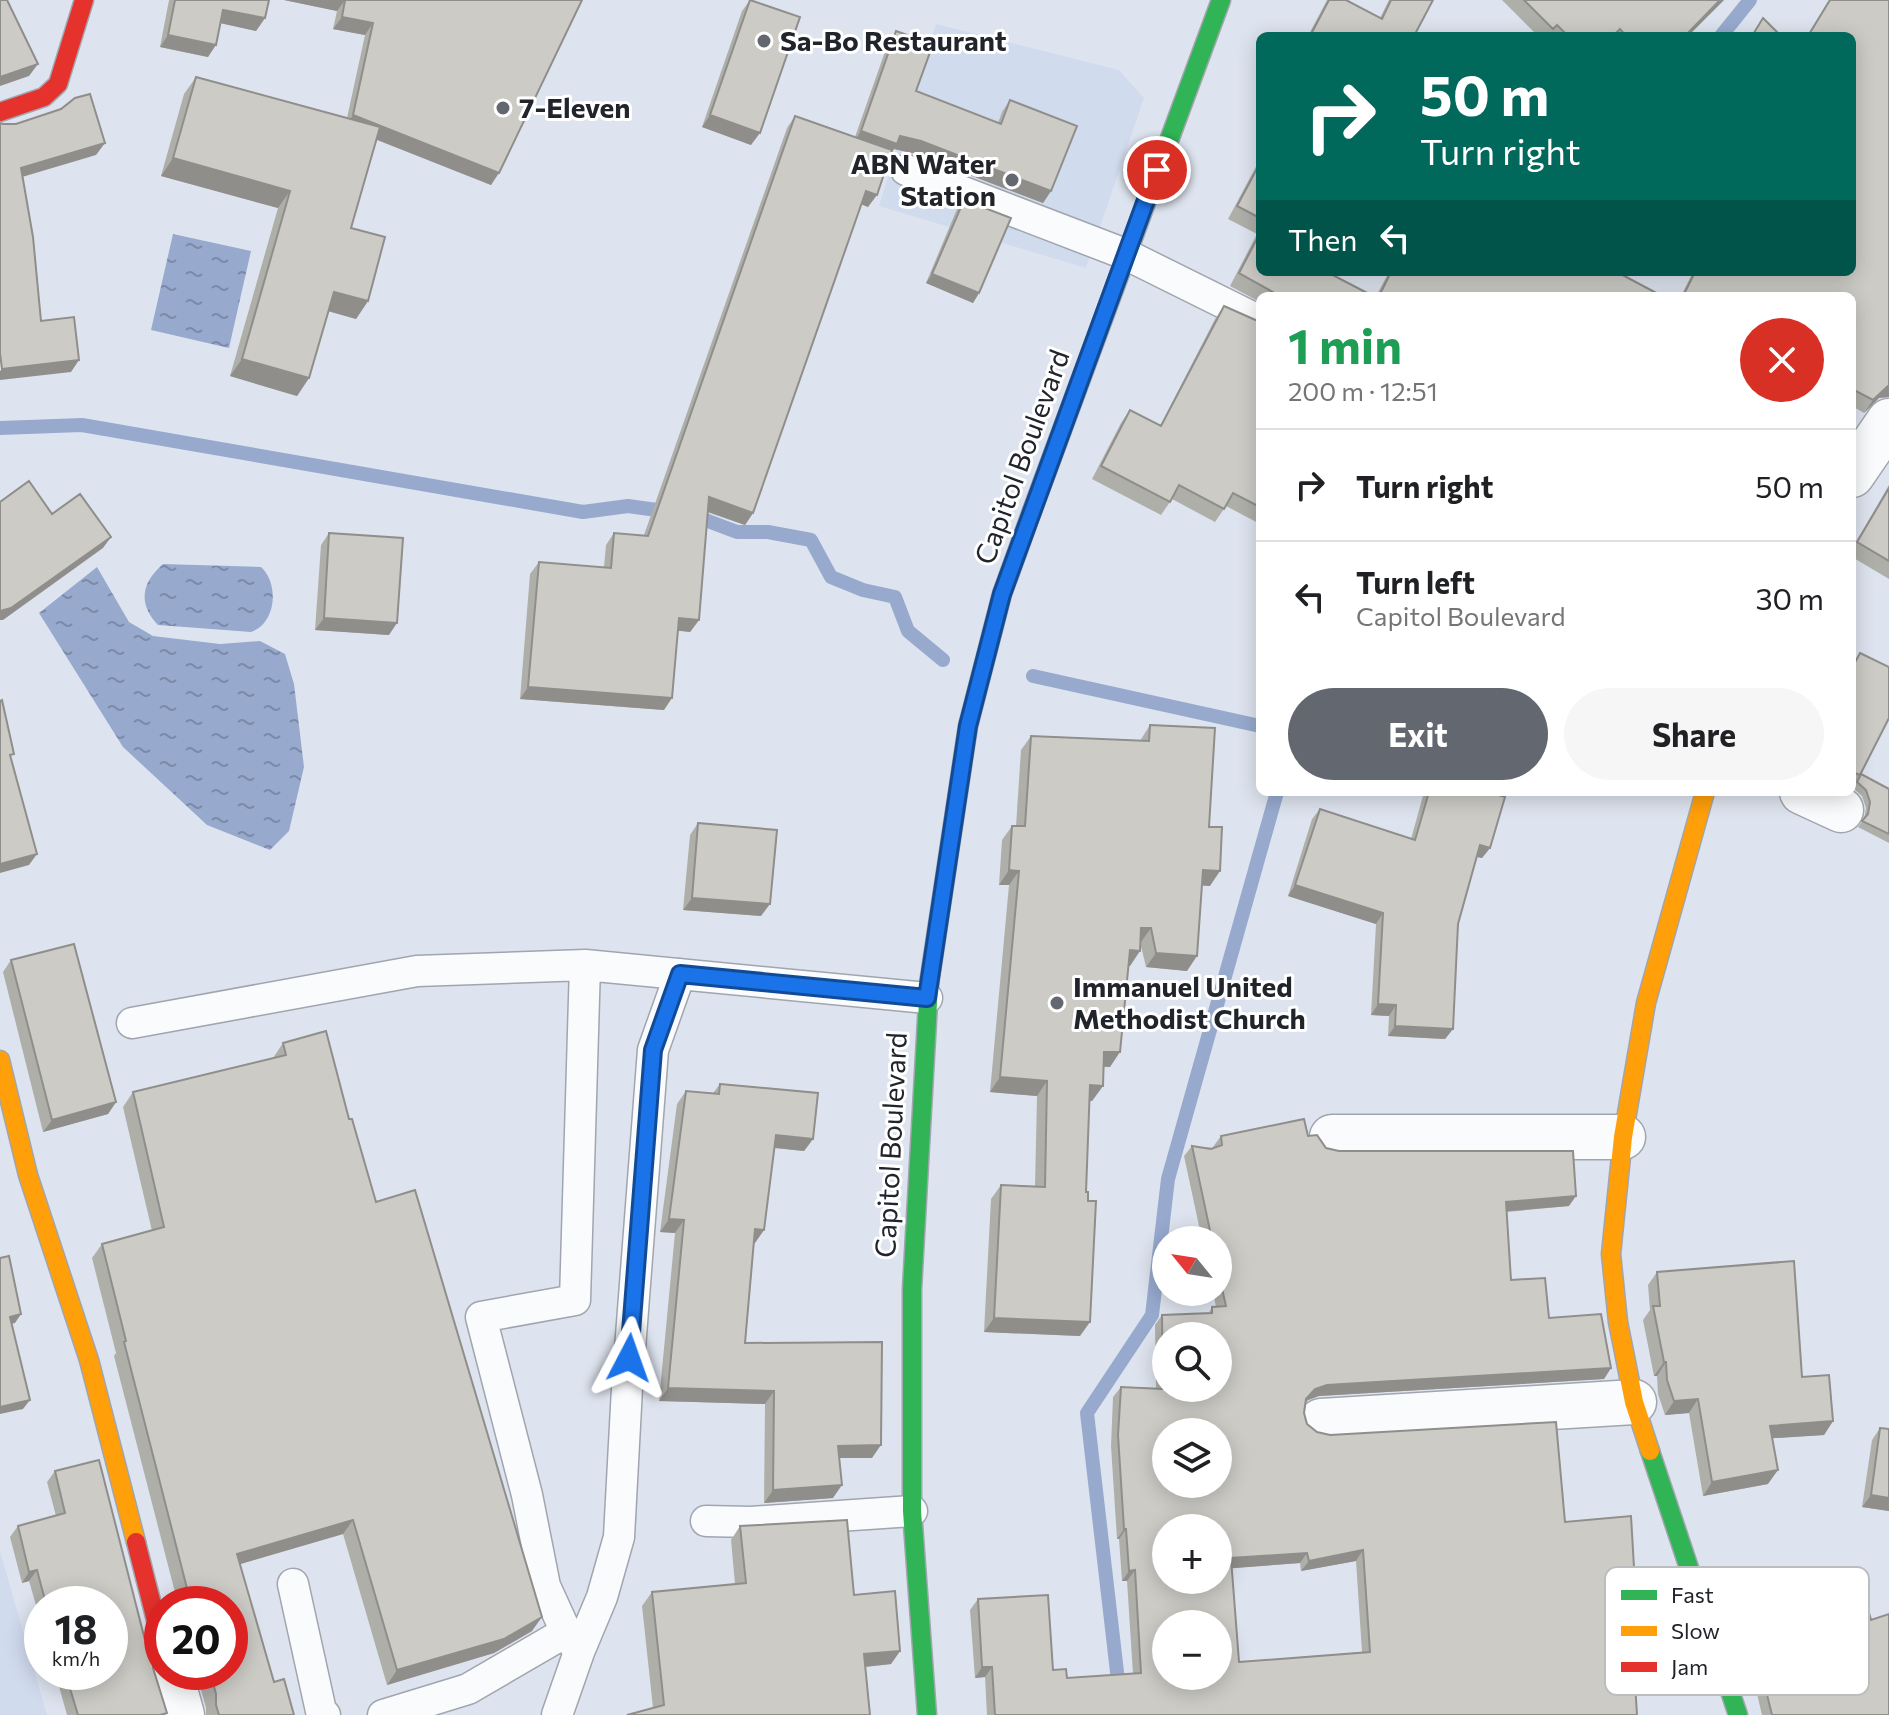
<!DOCTYPE html>
<html lang="en">
<head>
<meta charset="utf-8">
<style>
  body { margin:0; font-family:Commissioner,sans-serif; background:#f6f6f6; color:#202124; height:100vh; display:flex; flex-direction:column; font-size:30px; white-space:nowrap }
  * { box-sizing:border-box; margin:0 }
  p { font-size:26px; color:#757577 }
  .icon { flex:none; width:44px; height:44px; fill:none; stroke:currentColor; stroke-width:2; stroke-linecap:round; stroke-linejoin:round }
  .map { position:relative; flex:1; overflow:hidden }
  .details { position:absolute; left:1256px; top:292px; width:600px; height:504px; display:flex; flex-direction:column; background:#fff; border-radius:12px; box-shadow:0 4px 20px #0003 }
  .details>* { flex:none }
  .hud { position:absolute; left:1256px; top:32px; width:600px; height:244px; border-radius:12px; box-shadow:0 4px 20px #0003; background:#00695c; color:#fff; overflow:hidden }
  .needle { width:52px; rotate:300deg }
  .tools { position:absolute; left:1152px; top:1226px; display:grid; gap:16px }
  .tools a { display:grid; place-items:center; width:80px; height:80px; border-radius:50%; background:#fff; box-shadow:0 4px 20px #0003; font-size:40px }
  .speed { position:absolute; left:24px; top:1586px; display:flex; gap:16px; font-size:40px; font-weight:700; text-align:center }
  .speed>* { display:grid; place-content:center; width:104px; height:104px; border-radius:50%; background:#fff; box-shadow:0 4px 20px #0003; line-height:1 }
  .speed small { font-size:20px; font-weight:400 }
  .speed .limit { border:12px solid #d22; background:#fff; color:#111 }
  .pin { position:absolute; display:grid; place-items:center; width:68px; height:68px; color:#fff; margin:-34px; border:4px solid #fff; border-radius:50%; box-shadow:0 2px 8px #0007 }
  .me { position:absolute; width:88px; margin:-44px; rotate:4deg; stroke-linejoin:round; filter:drop-shadow(0 0 6px #0008) }
  .turn { display:flex; align-items:center; gap:28px; height:168px; padding:0 32px; font-size:36px }
  .turn .icon { width:104px; height:104px; stroke-width:2.5 }
  .turn b { display:block; font-size:56px; line-height:68px }
  .then { display:flex; align-items:center; height:76px; padding:0 32px; background:#0003; gap:16px; font-size:30px }
  .round { display:grid; place-items:center; flex:none; width:84px; height:84px; border-radius:42px; background:#f6f6f6 }
  .head { display:flex; align-items:center; justify-content:space-between; height:136px; padding:0 32px }
  h1 { font-size:48px; font-weight:700; line-height:60px; color:#1e9e55 }
  .button { display:flex; gap:16px; margin-top:auto; padding:16px 32px }
  .button a { flex:1; height:92px; border-radius:48px; background:#636770; color:#fff; font-size:32px; font-weight:700; line-height:92px; text-align:center }
  .button a+a { background:#f6f6f6; color:#202124 }
  ul { padding:0; list-style:none }
  li { display:flex; align-items:center; gap:24px; height:112px; padding:0 32px; border-top:2px solid #e0e0e0 }
  li div { flex:1 }
  li b { display:block; font-size:30px }
  li em { font-style:normal }
  .map>svg:first-child { display:block }
  .built { fill:#d1dbee }
  .water { fill:url(#water-ripples) }
  .lines { fill:none; stroke-linecap:round; stroke-linejoin:round }
  .stream { stroke:#97aace; stroke-width:14 }
  .lane-casing { stroke:#a0a5ae; stroke-width:33 }
  .street-casing { stroke:#a0a5ae; stroke-width:47 }
  .fast-casing { stroke:#a0a5ae; stroke-width:21 }
  .slow-casing { stroke:#a0a5ae; stroke-width:21 }
  .jam-casing { stroke:#a0a5ae; stroke-width:21 }
  .lane { stroke:#fafbfd; stroke-width:30 }
  .street { stroke:#fafbfd; stroke-width:44 }
  .fast { stroke:#30b455; stroke-width:18 }
  .slow { stroke:#ff9f0a; stroke-width:18 }
  .jam { stroke:#e5322d; stroke-width:18 }
  .wall { fill:#afafaa; fill-rule:evenodd }
  .shaded-wall { fill:#8f8e8b }
  .building { fill:#cccbc6; stroke:#8f8e8b; stroke-width:2; fill-rule:evenodd }
  .route-casing { stroke:#114b97; stroke-width:20 }
  .route { stroke:#1a73e8; stroke-width:14 }
  .poi-dot { fill:#636770; stroke:#fff; stroke-width:3 }
  .labels { text-anchor:middle; stroke-width:6; stroke-linejoin:round; paint-order:stroke }
  .poi-label { font-size:28px; font-weight:bold; fill:#21242b; stroke:#fff; text-anchor:start }
  .street-label { font-size:28px; fill:#21242b; stroke:#fff }
  .key { fill:#fff; stroke:#bcbdbf; stroke-width:2 }
  .key-label { font-size:22px; fill:#21242b }
</style>
</head>
<body>
<div class="map">
<svg width="1889" height="1715" viewBox="0 0 1889 1715">
  <defs>
    <pattern id="water-ripples" width="26" height="14" patternUnits="userSpaceOnUse" patternTransform="scale(2)"><rect width="26" height="14" fill="#97aace"/><path d="M2 4q2-2 4 0t4 0M15 11q2-2 4 0t4 0" fill="none" stroke="#7b8aa7"/></pattern>
  </defs>
  <rect width="100%" height="100%" fill="#dee4ef"/>
  <path class="built" d="M936,24L1119,70L1144,98L1086,268L879,206Z
    M0,1551L47,1715H0Z"/>
  <path class="water" d="M173,234L251,251L229,348L151,330Z
    M163,564L261,567C279,583 277,623 251,632L158,625C138,604 141,583 163,564Z
    M97,567L129,622L153,636L220,644L260,641L285,654L294,684L304,767L289,831L270,850L207,825L123,747L39,613Z"/>
  <g class="lines">
    <path class="stream" d="M1721,36L1750,0
      M0,428L82,425L583,512L628,506L671,512
      M692,515L737,532H768L811,540L831,577L863,590L895,597L908,631L943,660
      M1033,676L1260,726
      M1122,1715L1087,1413L1152,1315L1168,1179L1277,792"/>
    <g class="lane-casing">
      <path id="lane" d="M906,170L1125,254L1260,321
        M132,1023L417,971L585,965L927,998
        M706,1521L751,1522L912,1511
        M293,1584L321,1711L325,1715
        M579,1652L566,1632L545,1586L527,1495L481,1317L575,1300L585,965
        M383,1715L468,1689L566,1632
        M557,1715L579,1652L602,1597L619,1537L627,1388L653,1050L680,974"/>
    </g>
    <g class="street-casing">
      <path id="street" d="M1852,475L1889,421
        M1802,792L1841,810
        M1332,1137H1623
        M1321,1421L1634,1402
        M170,1672L182,1715"/>
    </g>
    <g class="fast-casing">
      <path id="fast" d="M1032,511L1221,0
        M1650,1451L1738,1715
        M927,1715L912,1511V1289L929,984"/>
    </g>
    <g class="slow-casing">
      <path id="slow" d="M929,984L968,726L1002,594L1032,511
        M0,1060L28,1175L89,1360L136,1542
        M1650,1451L1634,1402L1618,1322L1611,1254L1623,1137L1646,1003L1705,792"/>
    </g>
    <g class="jam-casing">
      <path id="jam" d="M0,112L44,97L58,84L84,0
        M136,1542L162,1644"/>
    </g>
    <use href="#lane" class="lane"/>
    <use href="#street" class="street"/>
    <use href="#fast" class="fast"/>
    <use href="#slow" class="slow"/>
    <use href="#jam" class="jam"/>
  </g>
  <path class="wall" d="M169,0H269L265,18L256,31L221,23L208,57L160,47Z
    M284,0H582L491,185L377,140L351,228L368,301L356,319L328,311L309,378L297,396L230,376L278,208L161,176L184,94L196,77L347,118L365,35L333,29L337,11Z
    M750,0L751,145L702,127L742,11Z
    M1327,0H1346L1380,18L1389,0H1433L1414,36H1308Z
    M1502,0H1724L1688,36H1538Z
    M1829,0H1889V397L1879,398L1864,413L1852,406V296H1681L1693,272H1852V36H1807Z
    M896,31L916,91L998,123L1002,112L1010,100L1051,191L1043,203L912,153L894,149L891,153L868,207L861,204L753,513L745,525L707,512L699,620L690,632L678,630L664,710L520,699L530,574L539,562L604,567L606,545L614,533L644,535L787,128L795,116L855,137L888,43Z
    M1260,159V272L1373,296H1260V302L1230,286L1257,234L1228,219Z
    M964,200L979,293L973,303L926,283L957,209Z
    M1389,272H1617L1662,296H1376Z
    M1224,306L1260,322V524L1226,506L1215,522L1172,499L1161,515L1092,479L1121,423L1130,410L1160,426L1215,319Z
    M1889,485V579L1852,557V549Z
    M329,533L389,635L315,630L321,545Z
    M1860,653V775L1889,789V843L1858,827L1864,819L1866,808L1862,796L1853,788L1856,781L1852,787V664Z
    M1150,725L1209,827L1210,886L1202,885L1187,971L1146,967L1140,942L1130,966H1129L1110,1067H1104L1103,1086L1092,1101H1089L1080,1336L984,1332L991,1199L1001,1185L1035,1186L1037,1096L990,1092L1009,885H999L1002,840L1012,826H1016L1021,750L1031,736L1140,741Z
    M1424,792H1489L1490,848L1482,858L1477,857L1458,924L1453,1029L1445,1039L1388,1036L1389,1016L1371,1015L1376,924L1288,896L1312,819L1320,809L1411,839Z
    M698,823L761,916L683,910L690,835Z
    M11,960L116,1102L108,1114L43,1132L3,972Z
    M283,1043L349,1119L376,1202L532,1631L494,1653L387,1685L343,1534L240,1564L274,1682L294,1715H206V1708L196,1672H230V1604H178L114,1356L116,1353L92,1258L102,1244L152,1231L123,1107L133,1092L273,1058Z
    M720,1084L813,1139L804,1151L774,1148L764,1230L754,1243L745,1343L872,1458H840L833,1498L764,1503L765,1404L659,1401L675,1233L660,1232L677,1104L686,1091L713,1093Z
    M1221,1136H1308L1326,1148L1339,1151L1569,1206L1507,1212L1511,1280L1549,1318L1611,1368L1604,1379L1319,1396L1308,1400L1306,1402L1304,1413L1307,1424L1317,1432L1565,1522L1635,1584L1692,1656L1634,1660L1637,1715H987L985,1677L975,1678L970,1610L978,1599L1053,1670L1067,1678L1133,1674L1127,1581H1122L1119,1539H1117L1111,1446L1113,1397L1121,1387L1156,1388L1155,1325L1162,1315L1208,1314L1212,1307H1216L1213,1292H1218V1240H1202L1184,1156L1192,1146L1214,1148L1213,1147ZM1356,1561L1362,1652L1239,1662L1231,1568L1300,1563L1301,1571Z
    M1657,1272L1802,1377L1833,1421L1824,1435L1772,1438L1768,1484L1703,1496L1689,1413L1665,1415L1658,1394L1657,1376H1654L1643,1320L1650,1310L1648,1285Z
    M1880,1428L1889,1429V1511L1862,1507L1872,1440Z
    M55,1471L145,1640L167,1713L165,1715H67L55,1672H110V1604H42V1626L29,1581L22,1583L10,1537L18,1526L56,1516L47,1482Z
    M740,1526L854,1595L900,1651L891,1664L865,1667L653,1708L642,1606L652,1592L735,1584L731,1540Z
    M1740,1609L1825,1620H1871L1889,1715H1762L1747,1652H1744L1733,1620Z"/>
  <path class="shaded-wall" d="M284,0H345L337,11Z
    M1720,0H1724L1688,36H1685Z
    M223,10L265,18L256,31L215,22Z
    M342,17L373,23L365,35L333,29Z
    M168,35L216,45L208,57L160,47Z
    M38,64L29,76L0,86V77Z
    M353,115L499,173L491,185L345,127Z
    M710,115L760,133L751,145L702,127Z
    M861,131L900,136L921,141L1051,191L1043,203L912,153L894,149L889,156L853,143Z
    M105,143L96,155L12,180L21,168Z
    M173,158L290,191L278,208L161,176Z
    M866,191L877,195L868,207L858,203Z
    M932,274L979,293L973,303L926,283Z
    M334,292L368,301L356,319L321,309Z
    M242,359L309,378L297,396L230,376Z
    M79,360L71,372L0,380V371L2,369Z
    M1888,385H1889V397L1879,398L1864,413L1873,400Z
    M709,497L753,513L745,525L700,509Z
    M111,537L103,548L3,620H0V611Z
    M324,618L397,623L389,635L315,630Z
    M679,618L699,620L690,632L671,630Z
    M528,687L672,698L664,710L520,699Z
    M1480,845L1490,848L1482,858L1473,856Z
    M37,854L29,865L0,873V864Z
    M1009,870L1019,871L1009,885H999Z
    M1203,870L1220,871L1210,886L1193,885Z
    M1295,885L1383,913L1376,924L1288,896Z
    M692,898L770,904L761,916L683,910Z
    M1141,928H1151L1141,942L1131,943Z
    M1130,950L1140,951L1130,966L1120,965Z
    M1156,953L1197,956L1187,971L1146,967Z
    M1378,1004L1396,1005L1389,1016L1371,1015Z
    M1395,1026L1453,1029L1445,1039L1388,1036Z
    M1104,1052H1120L1110,1067L1094,1066Z
    M1000,1077L1047,1081L1037,1096L990,1092Z
    M1090,1085L1103,1086L1092,1101L1080,1100Z
    M116,1102L108,1114L43,1132L52,1120Z
    M776,1135L813,1139L804,1151L767,1147Z
    M1576,1196L1569,1206L1498,1212L1506,1202Z
    M669,1219L684,1220L675,1233L660,1232Z
    M755,1229L764,1230L755,1243L746,1242Z
    M21,1314L15,1323L3,1326L10,1317Z
    M994,1318L1090,1322L1080,1336L984,1332Z
    M1664,1362H1666L1657,1376H1654Z
    M1611,1368L1604,1379L1319,1396L1308,1400L1299,1409L1315,1389L1327,1385Z
    M668,1388L774,1391L765,1404L659,1401Z
    M1698,1399L1689,1413L1665,1415L1674,1401Z
    M30,1400L23,1409L0,1414V1407Z
    M1833,1421L1824,1435L1760,1439L1770,1426Z
    M881,1445L872,1458H829L838,1446Z
    M1778,1470L1768,1484L1703,1496L1712,1482Z
    M842,1485L833,1498L764,1503L773,1490Z
    M1871,1495L1889,1498V1511L1862,1507Z
    M353,1520L343,1534L227,1568L237,1554Z
    M1124,1529H1126L1119,1539H1117Z
    M1363,1550L1356,1561L1301,1571L1309,1561Z
    M1307,1553L1300,1563L1223,1569L1231,1558Z
    M37,1570L29,1581L22,1583L29,1572Z
    M1135,1570L1127,1581H1122L1129,1571Z
    M542,1617L532,1631L494,1653L387,1685L397,1670Z
    M1751,1642H1754L1747,1652H1744Z
    M1699,1645L1692,1656L1626,1660L1633,1650Z
    M900,1651L891,1664L854,1668L864,1654Z
    M982,1667H992L985,1677L975,1678Z"/>
  <path class="building" d="M0,0H7L38,64L0,77Z
    M175,0H269L265,18L223,10L216,45L168,35Z
    M345,0H582L499,173L353,115L373,23L342,17Z
    M750,0L800,17L760,133L710,115Z
    M1329,0H1346L1382,19L1391,0H1433L1414,36H1310Z
    M1524,0H1720L1685,36H1626L1620,29L1613,36H1568L1557,25L1553,29Z
    M1830,0H1889V385L1873,400L1852,389V296H1683L1695,272H1852V36H1808Z
    M1763,18L1781,36H1752Z
    M896,31L933,44L916,91L1001,124L1010,100L1077,126L1051,191L921,141L900,136L897,144L861,131Z
    M196,77L380,127L351,228L385,237L368,301L334,292L309,378L242,359L290,191L173,158Z
    M90,94L105,143L21,168L33,237L41,321L74,317L79,360L2,369L0,353V123L3,124H16L61,109L75,98Z
    M795,116L892,150L877,195L866,191L753,513L709,497L699,620L679,618L672,698L528,687L539,562L611,568L614,533L648,536Z
    M1260,163V218L1237,206Z
    M964,200L1011,218L979,293L932,274Z
    M1260,233V272H1327L1373,296H1280L1239,273Z
    M1391,272H1617L1662,296H1379Z
    M1224,306L1260,322V507L1233,493L1224,509L1179,485L1170,502L1101,466L1130,410L1161,426Z
    M29,481L52,514L80,494L111,537L11,608L0,611V502Z
    M1889,488V561L1857,542Z
    M329,533L403,538L397,623L324,618Z
    M1860,653L1889,667V718L1860,775L1852,772V668Z
    M2,700L14,754L10,755L37,854L0,864V701Z
    M1150,725L1215,728L1209,827H1222L1220,871L1203,870L1197,956L1156,953L1151,928H1141L1140,951L1130,950L1120,1052H1104L1103,1086L1090,1085L1086,1192H1088V1201H1096L1090,1322L994,1318L1001,1185L1045,1187L1047,1081L1000,1077L1019,871L1009,870L1012,826H1025L1031,736L1149,741Z
    M1861,774L1889,789V834L1862,821L1868,814L1870,802L1866,790L1857,782Z
    M1429,792H1489L1505,797L1490,848L1480,845L1458,924L1453,1029L1395,1026L1396,1005L1378,1004L1383,913L1295,885L1320,809L1415,840Z
    M698,823L777,830L770,904L692,898Z
    M74,944L116,1102L52,1120L11,960Z
    M326,1031L349,1119H352L376,1202L415,1190L542,1617L504,1639L397,1670L353,1520L237,1554L274,1682L284,1679L294,1715H219L216,1705V1694L210,1672H230V1604H191L124,1342L126,1341L102,1244L164,1227L133,1092L286,1055L283,1043Z
    M720,1084L818,1093L813,1139L776,1135L764,1230L755,1229L745,1343L882,1342L881,1445L838,1446L842,1485L773,1490L774,1391L668,1388L684,1220L669,1219L686,1091L719,1094Z
    M1304,1119L1308,1136L1317,1135L1326,1148L1339,1151H1573L1576,1196L1506,1202L1511,1280L1545,1278L1549,1318L1601,1314L1611,1368L1327,1385L1315,1389L1306,1399L1304,1413L1307,1424L1317,1432L1330,1435L1556,1422L1565,1522L1631,1516L1635,1584L1678,1581L1699,1645L1633,1650L1637,1715H995L992,1667H982L978,1599L1048,1595L1053,1670L1066,1669L1067,1678L1141,1673L1135,1570L1129,1571L1126,1529H1124L1118,1435L1121,1387L1163,1389L1162,1315L1212,1313V1307L1226,1306L1218,1271V1240H1212L1192,1146L1211,1149L1222,1145L1221,1136ZM1166,1336H1218V1388H1166ZM1166,1432H1218V1484H1166ZM1166,1528H1218V1580H1166ZM1363,1550L1370,1652L1239,1662L1231,1558L1307,1553L1309,1561ZM1166,1624H1218V1676H1166Z
    M9,1256L21,1314L10,1317L30,1400L0,1407V1258Z
    M1794,1261L1802,1377L1829,1375L1833,1421L1770,1426L1778,1470L1712,1482L1698,1399L1674,1401L1667,1380L1666,1362H1664L1653,1306H1660L1657,1272Z
    M1880,1428L1889,1429V1498L1871,1495Z
    M99,1460L145,1640L155,1653L153,1668L167,1713L160,1715H78L65,1672H110V1604H46L37,1570L29,1572L18,1526L65,1513L55,1471Z
    M847,1520L854,1595L895,1591L900,1651L864,1654L870,1715H627L664,1705L652,1592L746,1583L740,1526Z
    M1816,1589L1825,1620L1868,1609L1871,1620L1889,1614V1715H1772L1754,1642H1751L1740,1609Z"/>
  <g class="lines">
    <g class="route-casing">
      <path id="route" d="M629,1358L653,1050L680,974L927,998L968,726L1002,594L1157,170"/>
    </g>
    <use href="#route" class="route"/>
  </g>
  <g class="poi-dot">
    <circle cx="764" cy="41" r="8"/>
    <circle cx="503" cy="108" r="8"/>
    <circle cx="1012" cy="180" r="8"/>
    <circle cx="1057" cy="1003" r="8"/>
  </g>
  <g class="labels">
    <g class="poi-label">
      <text x="780" y="51">Sa-Bo Restaurant</text>
      <text x="519" y="118">7-Eleven</text>
      <text x="996" y="174" text-anchor="end">ABN Water<tspan x="996" dy="32">Station</tspan></text>
      <text x="1073" y="997">Immanuel United<tspan x="1073" dy="32">Methodist Church</tspan></text>
    </g>
    <g class="street-label">
      <text transform="translate(1022 457) rotate(-70)" y="10">Capitol Boulevard</text>
      <text transform="translate(891 1145) rotate(-87)" y="10">Capitol Boulevard</text>
    </g>
  </g>
  <rect x="1605" y="1567" width="264" height="128" rx="12" class="key"/>
  <rect x="1621" y="1590" width="36" height="10" fill="#30b455"/>
  <rect x="1621" y="1626" width="36" height="10" fill="#ff9f0a"/>
  <rect x="1621" y="1662" width="36" height="10" fill="#e5322d"/>
  <g class="key-label">
    <text x="1671" y="1603">Fast</text>
    <text x="1671" y="1639">Slow</text>
    <text x="1671" y="1675">Jam</text>
  </g>
</svg>
<div class="tools">
<a><svg class="needle" viewBox="-14 -14 28 28"><path d="M0-13l5 13h-10z" fill="#e53935"/><path d="M0 13l5-13h-10z" fill="#757577"/></svg></a>
<a><svg class="icon" aria-label="search" viewBox="0 0 24 24"><circle cx="10" cy="10" r="6"/><path d="M15 15l6 6"/></svg></a>
<a><svg class="icon" aria-label="layers" viewBox="0 0 24 24"><path d="M12 4l9 5-9 5-9-5zM3 14l9 5 9-5"/></svg></a>
<a>+</a>
<a>−</a>
</div>
<div class="speed"><div>18<small>km/h</small></div><div class="limit">20</div></div>
<div class="pin" style="left:1157px;top:170px;background:#d93025"><svg class="icon" aria-label="arrive" viewBox="0 0 24 24"><path d="M6 21V4h12l-3 4 3 4H6"/></svg></div>
<svg class="me" style="left:629px;top:1358px" viewBox="-20 -20 40 40"><path d="M0-17L14 15 0 8-14 15z" fill="#1a73e8" stroke="#fff" stroke-width="4"/></svg>
<div class="hud">
<div class="turn"><svg class="icon" aria-label="right" viewBox="0 0 24 24"><path d="M7 20v-9h11M14 6l5 5-5 5"/></svg><div><b>50 m</b>Turn right</div></div>
<div class="then">Then<svg class="icon" aria-label="left" viewBox="0 0 24 24"><path d="M17 20v-9H6M10 6l-5 5 5 5"/></svg></div>
</div>
<section class="details">
<div class="head"><div><h1>1 min</h1><p>200 m · 12:51</p></div><a class="round" style="background:#d93025;color:#fff"><svg class="icon" aria-label="close" viewBox="0 0 24 24"><path d="M6 6l12 12M18 6L6 18"/></svg></a></div>
<ul>
<li><svg class="icon" aria-label="right" viewBox="0 0 24 24"><path d="M7 20v-9h11M14 6l5 5-5 5"/></svg><div><b>Turn right</b></div><em>50 m</em></li>
<li><svg class="icon" aria-label="left" viewBox="0 0 24 24"><path d="M17 20v-9H6M10 6l-5 5 5 5"/></svg><div><b>Turn left</b><p>Capitol Boulevard</p></div><em>30 m</em></li>
</ul>
<div class="button"><a>Exit</a><a>Share</a></div>
</section>
</div>
</body>
</html>
